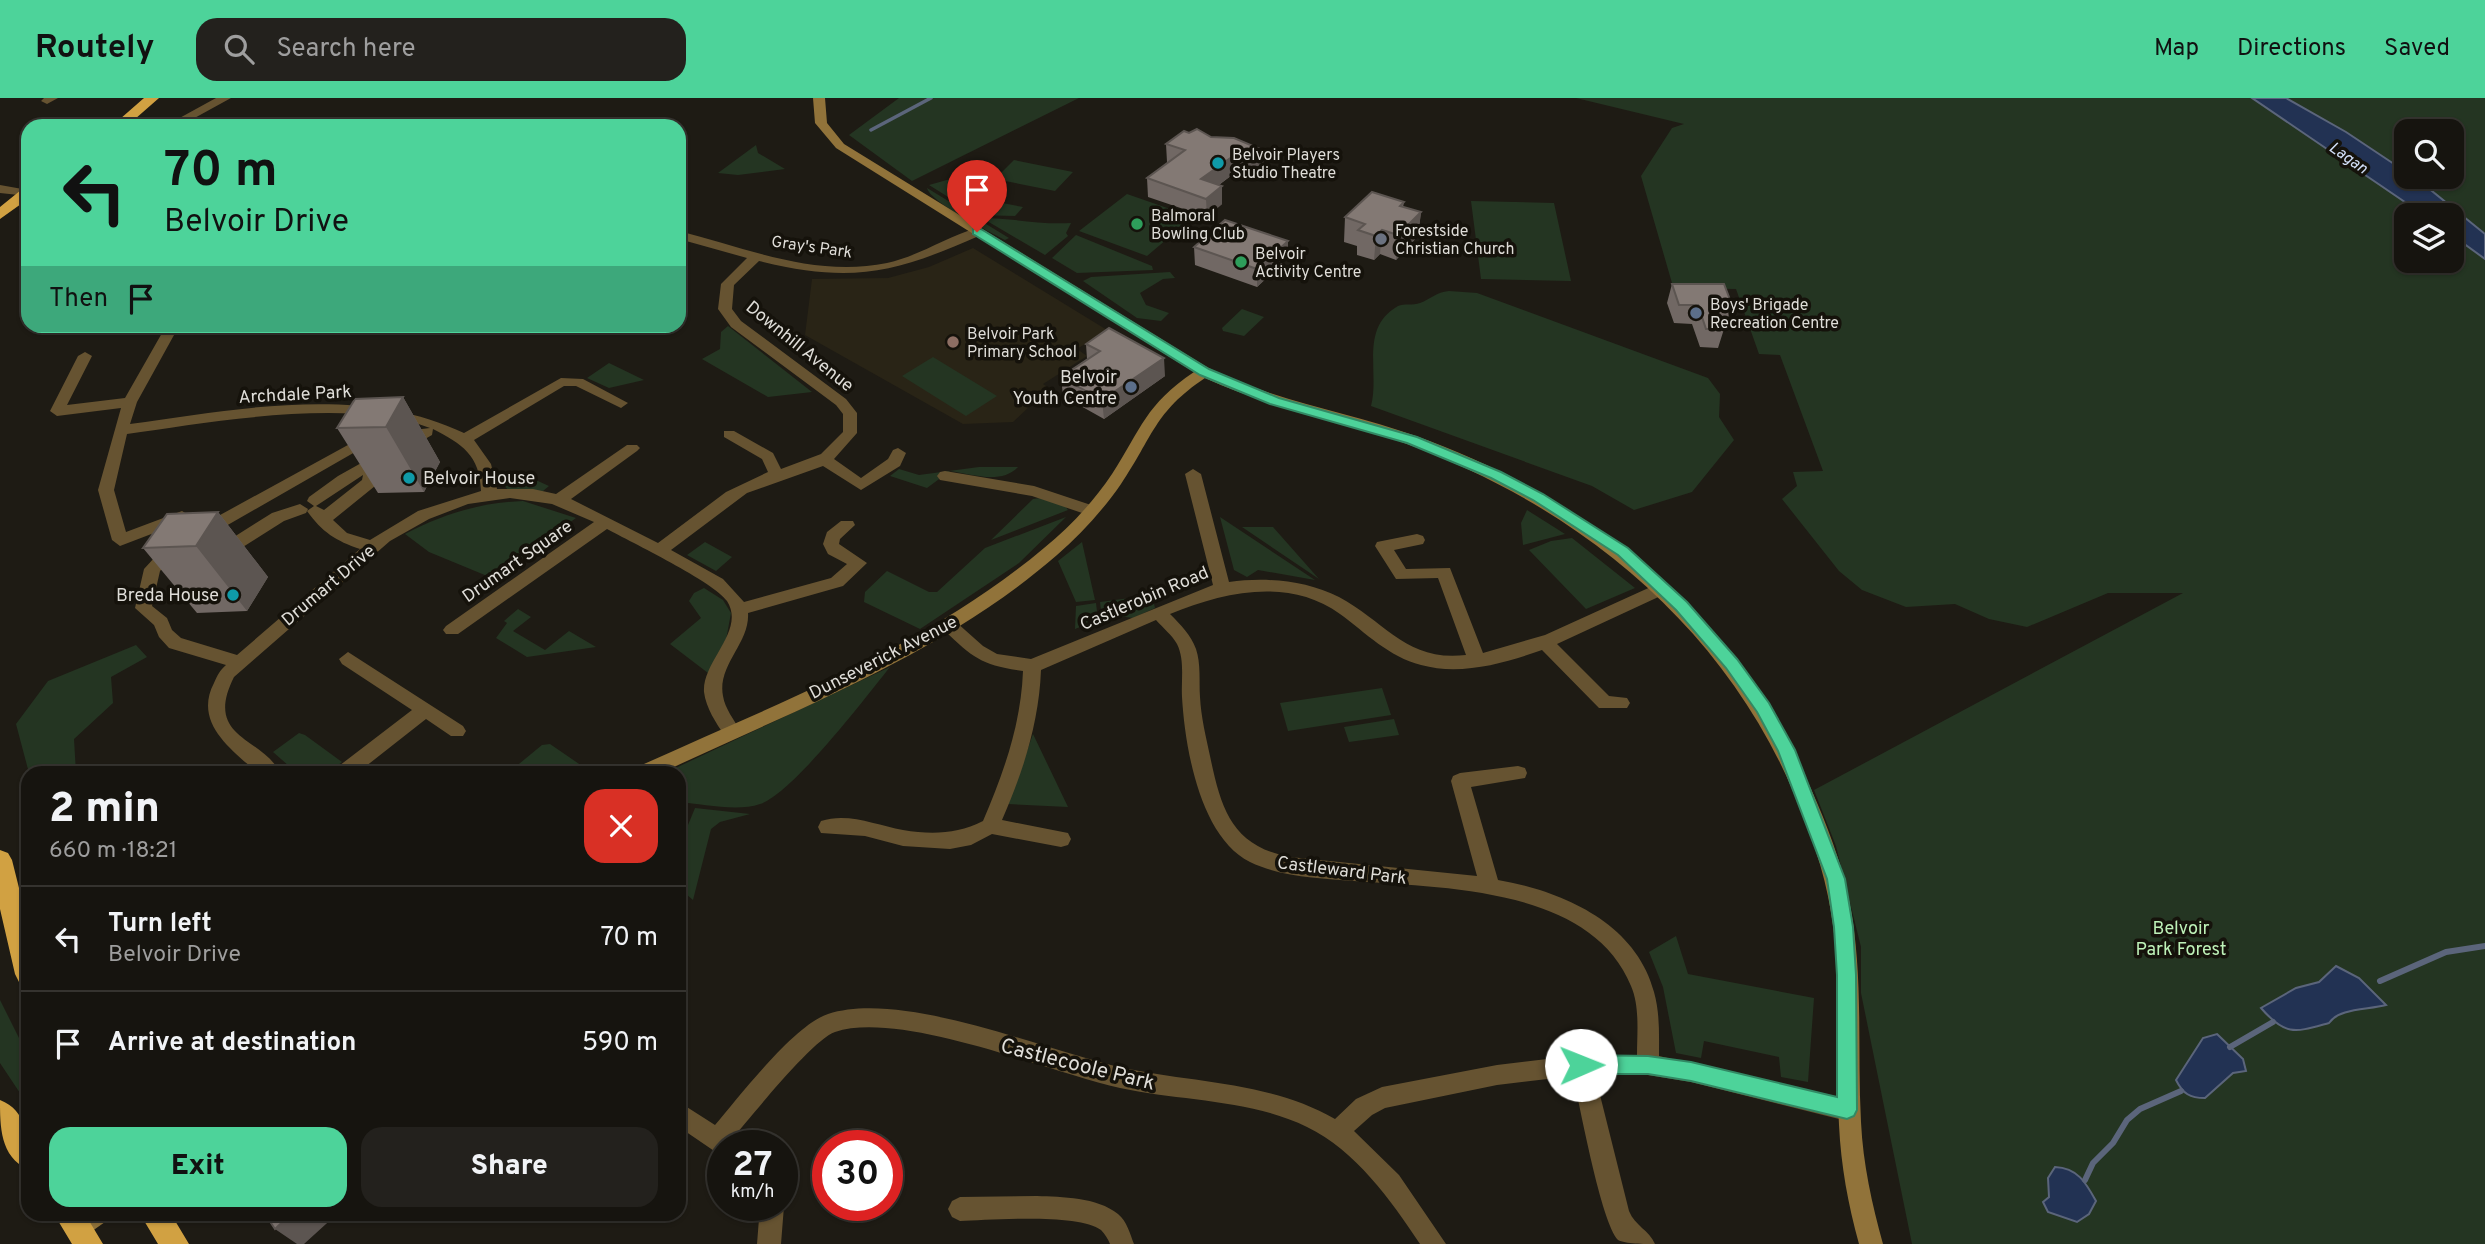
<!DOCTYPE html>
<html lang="en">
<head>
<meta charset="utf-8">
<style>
  body { margin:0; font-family:Overpass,sans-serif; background:#23211d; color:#f1f3f6; height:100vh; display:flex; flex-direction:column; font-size:26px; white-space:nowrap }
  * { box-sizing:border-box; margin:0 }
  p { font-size:23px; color:#9e9e9e }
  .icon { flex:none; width:38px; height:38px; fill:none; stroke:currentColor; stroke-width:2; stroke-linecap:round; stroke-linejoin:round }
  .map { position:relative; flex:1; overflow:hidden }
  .panel { position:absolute; left:21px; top:668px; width:665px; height:455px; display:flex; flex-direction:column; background:#16140f; border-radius:21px; box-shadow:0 2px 5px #0004,0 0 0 2px #35332f }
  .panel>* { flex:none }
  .top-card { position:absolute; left:21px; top:21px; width:665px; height:214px; border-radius:21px; box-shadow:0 2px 5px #0004,0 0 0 2px #35332f; background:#4dd39a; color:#111; overflow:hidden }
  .tools { position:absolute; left:2394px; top:21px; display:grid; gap:14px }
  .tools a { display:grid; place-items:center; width:70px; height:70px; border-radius:14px; background:#16140f; box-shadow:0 2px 5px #0004,0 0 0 2px #35332f; font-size:35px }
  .speed { position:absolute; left:707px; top:1032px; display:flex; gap:14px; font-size:35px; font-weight:700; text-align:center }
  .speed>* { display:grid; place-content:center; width:91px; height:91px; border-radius:50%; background:#16140f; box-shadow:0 2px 5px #0004,0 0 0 2px #35332f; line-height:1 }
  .speed small { font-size:18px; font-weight:400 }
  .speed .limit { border:10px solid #d22; background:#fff; color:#111 }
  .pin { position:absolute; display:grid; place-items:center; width:60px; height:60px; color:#fff; margin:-72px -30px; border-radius:50% 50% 50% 0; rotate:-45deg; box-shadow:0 0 7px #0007 }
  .pin .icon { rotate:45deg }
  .me { position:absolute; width:77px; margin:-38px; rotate:89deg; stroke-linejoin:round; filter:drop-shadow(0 0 5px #0008) }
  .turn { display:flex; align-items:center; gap:24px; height:147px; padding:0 28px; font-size:32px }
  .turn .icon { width:91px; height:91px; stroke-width:2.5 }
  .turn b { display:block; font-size:49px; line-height:60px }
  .then { display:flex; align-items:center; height:66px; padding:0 28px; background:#0003; gap:14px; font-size:26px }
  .round { display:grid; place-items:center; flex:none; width:74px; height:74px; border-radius:21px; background:#23211d }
  .head { display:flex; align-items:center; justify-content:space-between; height:119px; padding:0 28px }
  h1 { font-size:42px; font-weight:800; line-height:52px }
  .button { display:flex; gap:14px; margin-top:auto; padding:14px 28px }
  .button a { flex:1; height:80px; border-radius:21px; background:#4dd39a; color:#111; font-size:28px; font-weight:800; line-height:80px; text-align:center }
  .button a+a { background:#23211d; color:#f1f3f6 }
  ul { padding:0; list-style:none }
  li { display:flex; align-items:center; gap:21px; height:105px; padding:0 28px; border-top:2px solid #35332f }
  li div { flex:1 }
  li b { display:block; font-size:26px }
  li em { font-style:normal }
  header { display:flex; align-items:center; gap:42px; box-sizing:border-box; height:98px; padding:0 35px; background:#4dd39a; color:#111 }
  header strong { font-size:33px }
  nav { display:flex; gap:38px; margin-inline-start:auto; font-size:24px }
  .search { width:490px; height:63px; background:#23211d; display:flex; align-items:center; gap:18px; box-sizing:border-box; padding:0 24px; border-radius:21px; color:#9e9e9e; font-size:26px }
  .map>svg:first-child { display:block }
  .built { fill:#292416 }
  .green { fill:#243522 }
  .water { fill:#223253; stroke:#5b657b; stroke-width:2 }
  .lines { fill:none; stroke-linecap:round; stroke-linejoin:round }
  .stream-far1 { stroke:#5b657b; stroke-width:3.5 }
  .stream { stroke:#5b657b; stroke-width:6 }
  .street { fill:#665331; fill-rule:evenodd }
  .secondary { fill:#91733a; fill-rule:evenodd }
  .highway { fill:#d1a142; fill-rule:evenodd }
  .wall { fill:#716864 }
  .shaded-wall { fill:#5c5551 }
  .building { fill:#837974; stroke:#5c5551; stroke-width:2 }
  .route { fill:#4dd39a; stroke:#328964; stroke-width:2 }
  .culture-dot { fill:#0f9aa8; stroke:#15120b; stroke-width:2.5 }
  .leisure-dot { fill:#2e9e5b; stroke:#15120b; stroke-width:2.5 }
  .worship-dot { fill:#6b7280; stroke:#15120b; stroke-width:2.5 }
  .service-dot { fill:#5c6f8a; stroke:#15120b; stroke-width:2.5 }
  .education-dot { fill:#8d6e63; stroke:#15120b; stroke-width:2.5 }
  .labels { text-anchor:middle; stroke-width:7; stroke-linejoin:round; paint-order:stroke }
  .far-poi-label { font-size:16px; fill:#dfddd8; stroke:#15120b; text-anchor:start }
  .far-water-label { font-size:16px; font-style:italic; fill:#d4e1fa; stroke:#15120b }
  .far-street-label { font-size:16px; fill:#dfddd8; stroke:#15120b }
  .street-label { font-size:18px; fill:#dfddd8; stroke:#15120b }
  .poi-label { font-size:18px; fill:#dfddd8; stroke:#15120b; text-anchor:end }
  .park-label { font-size:18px; fill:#bef1b8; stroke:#15120b }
  .near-street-label { font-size:21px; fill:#dfddd8; stroke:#15120b }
</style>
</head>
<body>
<header>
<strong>Routely</strong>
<div class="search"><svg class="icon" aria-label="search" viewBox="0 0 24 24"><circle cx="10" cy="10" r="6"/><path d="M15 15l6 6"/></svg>Search here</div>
<nav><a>Map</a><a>Directions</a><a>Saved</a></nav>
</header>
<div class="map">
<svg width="2485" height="1146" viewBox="0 0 2485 1146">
  <rect width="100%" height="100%" fill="#1e1b14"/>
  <path class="built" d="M973,150L1107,232L1077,251L1087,258L1043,286L1049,290L1013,324L963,326L805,237L812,181L888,180L929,169Z"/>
  <path class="green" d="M899,0H1079L912,83L849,37Z
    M1576,0H2252L2424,117H2406V163H2452V137L2485,161V1146H1912L1861,895V849L1836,748L1814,692L2183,495H2108L2027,529L1989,521L1955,506L1906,509L1862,492L1839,473L1782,401L1797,388L1793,374L1823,373L1780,257L1759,256L1736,191L1674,190L1672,185L1641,78L1672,30L1684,26Z
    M2286,0H2485V136L2413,79H2452V33H2406V74L2346,34Z
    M756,47L758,55L785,71L738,77L718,75Z
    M1014,62L1073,74L1055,93L995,81Z
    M954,80L971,90L966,98L1023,109L1015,118L977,117L929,87Z
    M927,90L1009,140L1005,142C990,134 930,104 927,90Z
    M1127,96L1193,119L1147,158L1079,133Z
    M1471,103L1554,105L1571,183L1481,181Z
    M982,120C1012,120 1041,127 1071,125L1066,135L1068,138L1045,157Z
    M1076,137L1152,168L1153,172L1077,175L1052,160Z
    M1170,174L1175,180L1163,181L1140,195L1146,207L1169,215L1161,223L1137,220L1083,183L1091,179Z
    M1449,193L1477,195L1708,280L1720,296L1719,319L1734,342L1692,394L1634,412L1592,388L1371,308C1380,274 1359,230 1398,208C1404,205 1413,208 1420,205C1431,201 1436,194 1449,193Z
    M1242,211L1264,219L1244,238L1223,233L1222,230Z
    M728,228L812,294L768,299L702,261L720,251L721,234Z
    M933,259L997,298L966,318L902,278Z
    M609,265L644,282L609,290L587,280Z
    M979,369H1018C1001,387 972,376 950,373L927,390L890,378L899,371L919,377Z
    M520,375L549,388L543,393L508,392L503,386Z
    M1040,400L1065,408L1068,412L991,442L1033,401Z
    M523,403L576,420L492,480L429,454L405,436C443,416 479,405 523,403Z
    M1527,412L1565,436L1523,447L1521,425Z
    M1066,419L1019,465L920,531L864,504L865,494L887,473L929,494H937L985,450Z
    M1220,419L1315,482L1258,472L1247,479L1234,472Z
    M1242,429H1273L1319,481Z
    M1572,440L1635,490L1586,511L1529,452L1551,443Z
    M705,444L732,459L716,473L687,457Z
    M1082,444L1095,502L1076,504L1058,463Z
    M704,490L723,502L731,515L726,542L708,575L670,546L701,520L689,503L694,495Z
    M1152,497L1155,510L1133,520L1111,517L1102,521L1100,504Z
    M1096,505L1098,522L1075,531L1076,508Z
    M518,511L531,519L513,533L545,552L569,533L596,549L527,559L496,540L507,525L504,523Z
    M136,547L147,559L111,579L113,605L74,641L76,675H29L16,626L48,583Z
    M890,569C866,599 792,696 760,706C737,714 703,706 679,704V676L665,675Z
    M1382,590L1391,617L1288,633L1280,605Z
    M1394,621L1399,637L1349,644L1344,629Z
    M299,635L305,637L342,664L328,675H297L273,654Z
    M1033,636L1068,709L1008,706Z
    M550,646L585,670V675H508L542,647Z
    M695,710L750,716L720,724L711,731L693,802L679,790V749Z
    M1676,838L1688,876L1814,900L1808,984L1781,979L1779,959L1704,943L1701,960L1676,955L1663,889L1649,854Z
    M0,902L28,958V1007L0,965Z"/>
  <path class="water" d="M2252,0H2286L2346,34L2406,74V79L2422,85L2485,136V161L2452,137V117H2424Z
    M2336,868L2359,880L2386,907C2367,912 2339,910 2329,925C2296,934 2286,939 2261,910L2296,890L2319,884Z
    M2217,936L2243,961L2246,973L2233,975L2205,1000C2190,1000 2183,996 2176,982L2203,940Z
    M2055,1069C2078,1070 2086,1085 2096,1103L2089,1116L2077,1124L2048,1114L2043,1104L2049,1099L2048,1080Z"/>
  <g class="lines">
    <path class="stream-far1" d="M871,32L931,0"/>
    <path class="stream" d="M2380,883L2446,854L2485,848
      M2230,949L2273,924
      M2085,1082L2093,1065L2113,1045L2127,1022L2140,1011L2181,993"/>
    <path class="street" d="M44,0H58L47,6L41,3Z
      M216,0H231L180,28H165Z
      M642,20L654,28H641L636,23Z
      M453,24L457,25L459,28H447Z
      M679,58L685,62V78L679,82Z
      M0,87L28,92V98L0,95Z
      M977,130L981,131V137C895,175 853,186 759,163L734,187L732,211L741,223L846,301L857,315V335L834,361L861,380L888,361L893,352L898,350L906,355L900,368L861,392L823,368L747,395L671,452L723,481L744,504L831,480L847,466L828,456L823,446L827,434L841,423H853L855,427L840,441L839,446L867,465L843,488L748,515C750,545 717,567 723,598C725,611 734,621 740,633L737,638H725C716,625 706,610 704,594C702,563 746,533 727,503C714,484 631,444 607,431L458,536H446L443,532L446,528L594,424L552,406L510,400L468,406L429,421L390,443L234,579C203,641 262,638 281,676H259C232,652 193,625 214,585C217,578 220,572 226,567L169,550L159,539L154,527L135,510L144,471L166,447H178L180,451L160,473L152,508L167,520L172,532L181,540L237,557L360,451C336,443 322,434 307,413L314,408L307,403L309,399L338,378L422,331L430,330C352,299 210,324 127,336L114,392L126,434L182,413L190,418L188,422L120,448L112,442L98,392L121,310L57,318L50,313L78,258L85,254L92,258L67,307L125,300L166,228H179L137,304L130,326C239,311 362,286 464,335L561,280L583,281L628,305L621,310L576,288H564L474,342L491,366L497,391H533L556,396L627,347H637L640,350L637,353L571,401L658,445L726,394L768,374L762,361L724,339V333H734L773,355L781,371L821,356L843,334V316L836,307L731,229L718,211L721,186L747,160L679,141V133C747,150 815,180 887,165C919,158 946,139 977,130ZM433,331C462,346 480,357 481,393L418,413L370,442L347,435L333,422L375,388L378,368L432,337ZM363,377L362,382L324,412L316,408Z
      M416,228H429L421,234L416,233Z
      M357,342L364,347L362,350L212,436H200L198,432L200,428Z
      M1193,371L1201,376L1229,484C1265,479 1305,482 1339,499C1386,524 1406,564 1466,557L1438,480L1396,481L1375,448L1377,444L1417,436L1423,438L1425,442L1423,446L1394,452L1406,471L1450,470L1483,555L1545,537L1655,487H1667L1669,491L1667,495L1557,546L1609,598L1627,600L1630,605L1627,610H1599L1542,552C1505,565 1461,578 1421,567C1389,559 1366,535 1340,516C1289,479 1224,494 1170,516C1181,527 1191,537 1196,551C1201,566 1199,583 1200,599C1201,619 1206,639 1210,658C1221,710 1231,748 1290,759L1477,778L1451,683L1453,678L1460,675L1518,668L1525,670L1527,675L1525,680L1471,689L1498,782C1562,793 1636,825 1654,894C1660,915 1659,937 1659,958L1847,1001L1855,1004L1858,1012L1855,1020L1847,1023L1691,984L1648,977H1595L1629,1113C1635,1128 1649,1132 1655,1146C1645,1146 1625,1146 1618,1142C1601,1124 1580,1008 1573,978L1497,987L1385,1010L1372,1017L1354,1033L1399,1077L1446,1146H1420C1390,1101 1356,1053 1307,1029C1250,1001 1180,1003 1120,990C1049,974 901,912 835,934C812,942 751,1019 732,1041L735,1048H723V1059L679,1029V1004L715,1027C739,999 794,927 828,916C903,892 1041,951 1119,969C1191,985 1269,983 1335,1021L1356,1001L1382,989L1497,967L1581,957H1637C1637,935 1640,909 1631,888C1591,789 1443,790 1354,783C1319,780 1281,779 1250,764C1200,739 1185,650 1182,599C1181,582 1185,562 1177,546C1172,537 1163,530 1156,522L1041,572C1039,625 1023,674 1002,722L1068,735L1071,741L1068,747L1061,749L992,736L971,747L950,751L903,748L865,738L821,735L818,729L821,723C848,714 876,727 903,732C932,737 957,736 983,723C1004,674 1021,626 1023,573C982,567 974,561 944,532L941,528L944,524H956L983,548L997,556L1031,561L1213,487L1185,376Z
      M945,373L1034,388L1097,409L1099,413L1091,418L1032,398L940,382L937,378L940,374Z
      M300,406L308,411L306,415L284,423L227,459H215L213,455L215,451L272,415Z
      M348,554L463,628L466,633L463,638H451L426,621L356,676H333L335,671L412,612L342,566L339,561Z
      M1037,1098C1062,1099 1097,1099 1118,1116C1127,1123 1130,1136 1134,1146H1110C1108,1141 1105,1136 1101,1132C1079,1115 990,1122 960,1123L952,1119L948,1111L952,1103L960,1099Z
      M782,1104L784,1108L781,1146H757L760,1108H782Z"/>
    <path class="secondary" d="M813,0H825L827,25L844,46L1205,268C1271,303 1346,313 1416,338C1589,400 1736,520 1811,691C1827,727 1841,763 1849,802C1864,875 1857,950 1861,1024C1863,1066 1872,1106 1883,1146H1859C1848,1106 1841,1068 1839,1027C1835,956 1843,884 1831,814C1824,772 1810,732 1793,693C1721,525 1576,408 1407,346C1340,321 1270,310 1205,280C1154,314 1153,339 1121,386C1103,412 1081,436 1057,457C942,557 796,611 659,676H631L633,671C775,606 924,551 1044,450C1070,429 1094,403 1112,376C1142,330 1145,307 1194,274L836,50L815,25Z
      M77,1116H109L105,1124L78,1143L70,1139L66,1131L70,1123Z"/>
    <path class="highway" d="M144,0H159L127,28H112Z
      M28,91V101L0,121V109L21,92Z
      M0,752L8,755L12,762L28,826V887L19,884L15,876L0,811Z
      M0,1002C29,1013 28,1044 28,1071C0,1059 0,1028 0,1002Z
      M54,1116H85L103,1146H72Z
      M140,1116H171L189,1146H158Z"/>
  </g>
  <path class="wall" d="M1166,46L1264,71L1232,77L1219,87L1222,106L1207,119L1148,99L1147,80L1168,64H1167Z
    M1404,104L1403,109L1421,114L1418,138L1396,162L1380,156L1374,162L1357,157V148L1344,144L1345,119Z
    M1288,143L1287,161L1257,189L1195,167L1194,149Z
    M1672,186L1732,207L1726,226H1722L1724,231L1718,250L1700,249L1692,226L1674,225L1667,205Z
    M1086,246L1165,278L1104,321L1063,298L1061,279L1087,261Z
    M403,299L440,364L424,394L378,395L337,330Z
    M218,414L268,479L247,513L197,515L143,450Z"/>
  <path class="shaded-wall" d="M1265,53L1264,71L1232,77L1202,99L1201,81L1232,59Z
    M1222,88V106L1207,119L1206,101Z
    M1421,114L1418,138L1396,162L1398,137Z
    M1382,132L1380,156L1374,162L1376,138Z
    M1288,143L1287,161L1257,189V171Z
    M1164,260L1165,278L1104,321L1102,302Z
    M403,299L440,364L424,394L386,329Z
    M218,414L268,479L247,513L196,448Z
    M291,1116H337L304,1146H297L275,1131Z"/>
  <path class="building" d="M1197,31L1211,39L1234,40L1265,53L1232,59L1201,81L1222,88L1206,101L1147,80L1185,52L1166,46L1184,33L1189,35Z
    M1372,94L1404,104L1400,108L1421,114L1398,137L1382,132L1376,138L1358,132L1365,126L1345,119Z
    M1225,122L1288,143L1257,171L1194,149Z
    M1672,186H1724L1732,207H1716L1724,231H1706L1698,207H1679Z
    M1109,230L1164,260L1102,302L1061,279L1100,253L1086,246Z
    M403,299L386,329L337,330L355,301Z
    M218,414L196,448L143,450L167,416Z
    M265,1116H291L275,1131Z"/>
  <path class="route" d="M973,131H981L1209,271L1279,300L1417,339L1501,374L1543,396L1628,450L1687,504L1737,561L1769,605L1795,652L1845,781L1853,829L1856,877L1857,1012L1854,1018L1847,1021L1691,983L1648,976H1581L1574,973L1571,967L1574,960L1581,957L1648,958L1691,964L1837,999V877L1834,829L1827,781L1778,653L1757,614L1726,570L1676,512L1618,457L1533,402L1491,380L1407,345L1270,306L1200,277L973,136Z"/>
  <g class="culture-dot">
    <circle cx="1218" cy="65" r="7"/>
    <circle cx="409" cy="380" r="7"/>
    <circle cx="233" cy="497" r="7"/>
  </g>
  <g class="leisure-dot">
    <circle cx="1137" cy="126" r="7"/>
    <circle cx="1241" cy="164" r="7"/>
  </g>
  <circle class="worship-dot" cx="1381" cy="141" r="7"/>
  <g class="service-dot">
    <circle cx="1696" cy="215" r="7"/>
    <circle cx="1131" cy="289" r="7"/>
  </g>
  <circle class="education-dot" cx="953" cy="244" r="7"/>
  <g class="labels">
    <g class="far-poi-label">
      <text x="1232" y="62">Belvoir Players<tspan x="1232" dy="18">Studio Theatre</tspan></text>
      <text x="1151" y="123">Balmoral<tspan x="1151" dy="18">Bowling Club</tspan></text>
      <text x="1395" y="138">Forestside<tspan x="1395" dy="18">Christian Church</tspan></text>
      <text x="1255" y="161">Belvoir<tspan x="1255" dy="18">Activity Centre</tspan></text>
      <text x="1710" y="212">Boys' Brigade<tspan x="1710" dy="18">Recreation Centre</tspan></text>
      <text x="967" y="241">Belvoir Park<tspan x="967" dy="18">Primary School</tspan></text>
    </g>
    <g class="far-water-label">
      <text transform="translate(2349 59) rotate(35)" y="6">Lagan</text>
    </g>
    <g class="far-street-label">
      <text transform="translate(812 148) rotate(8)" y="6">Gray's Park</text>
    </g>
    <g class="street-label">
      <text transform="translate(800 248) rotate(39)" y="6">Downhill Avenue</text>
      <text transform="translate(295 296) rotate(-3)" y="6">Archdale Park</text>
      <text transform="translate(517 463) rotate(-35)" y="6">Drumart Square</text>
      <text transform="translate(328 487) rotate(-40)" y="6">Drumart Drive</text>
      <text transform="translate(1144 500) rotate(-23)" y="6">Castlerobin Road</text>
      <text transform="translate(883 559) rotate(-27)" y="6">Dunseverick Avenue</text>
      <text transform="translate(1342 772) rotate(7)" y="6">Castleward Park</text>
    </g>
    <g class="poi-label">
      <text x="1117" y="285">Belvoir<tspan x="1117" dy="21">Youth Centre</tspan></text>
      <text x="423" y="386" text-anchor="start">Belvoir House</text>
      <text x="219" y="503">Breda House</text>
    </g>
    <g class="park-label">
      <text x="2181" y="836">Belvoir<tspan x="2181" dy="21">Park Forest</tspan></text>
    </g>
    <g class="near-street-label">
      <text transform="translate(1078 966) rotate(14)" y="7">Castlecoole Park</text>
    </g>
  </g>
</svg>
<div class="tools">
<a><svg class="icon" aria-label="search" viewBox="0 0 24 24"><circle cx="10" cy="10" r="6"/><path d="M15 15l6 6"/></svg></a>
<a><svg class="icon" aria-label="layers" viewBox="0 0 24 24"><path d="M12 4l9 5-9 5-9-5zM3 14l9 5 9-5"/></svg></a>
</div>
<div class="speed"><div>27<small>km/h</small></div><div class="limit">30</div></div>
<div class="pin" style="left:977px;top:134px;background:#d93025"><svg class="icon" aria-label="arrive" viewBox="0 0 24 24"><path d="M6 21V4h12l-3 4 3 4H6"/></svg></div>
<svg class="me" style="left:1581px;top:967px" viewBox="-20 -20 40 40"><circle r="19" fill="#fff"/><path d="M0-13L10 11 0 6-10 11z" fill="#4dd39a"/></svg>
<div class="top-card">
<div class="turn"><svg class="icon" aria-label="left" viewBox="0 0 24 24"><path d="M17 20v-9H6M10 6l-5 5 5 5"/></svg><div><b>70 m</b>Belvoir Drive</div></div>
<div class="then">Then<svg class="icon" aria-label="arrive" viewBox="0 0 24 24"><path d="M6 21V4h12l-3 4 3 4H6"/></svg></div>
</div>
<section class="panel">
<div class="head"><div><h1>2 min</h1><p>660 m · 18:21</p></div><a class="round" style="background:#d93025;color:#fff"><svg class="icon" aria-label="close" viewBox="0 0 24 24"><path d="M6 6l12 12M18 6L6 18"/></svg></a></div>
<ul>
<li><svg class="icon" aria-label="left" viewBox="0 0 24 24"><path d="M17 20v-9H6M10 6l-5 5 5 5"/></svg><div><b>Turn left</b><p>Belvoir Drive</p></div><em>70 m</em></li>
<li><svg class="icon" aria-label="arrive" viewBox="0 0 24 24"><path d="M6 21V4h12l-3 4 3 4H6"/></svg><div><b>Arrive at destination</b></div><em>590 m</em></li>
</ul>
<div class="button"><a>Exit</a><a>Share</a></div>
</section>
</div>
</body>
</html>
